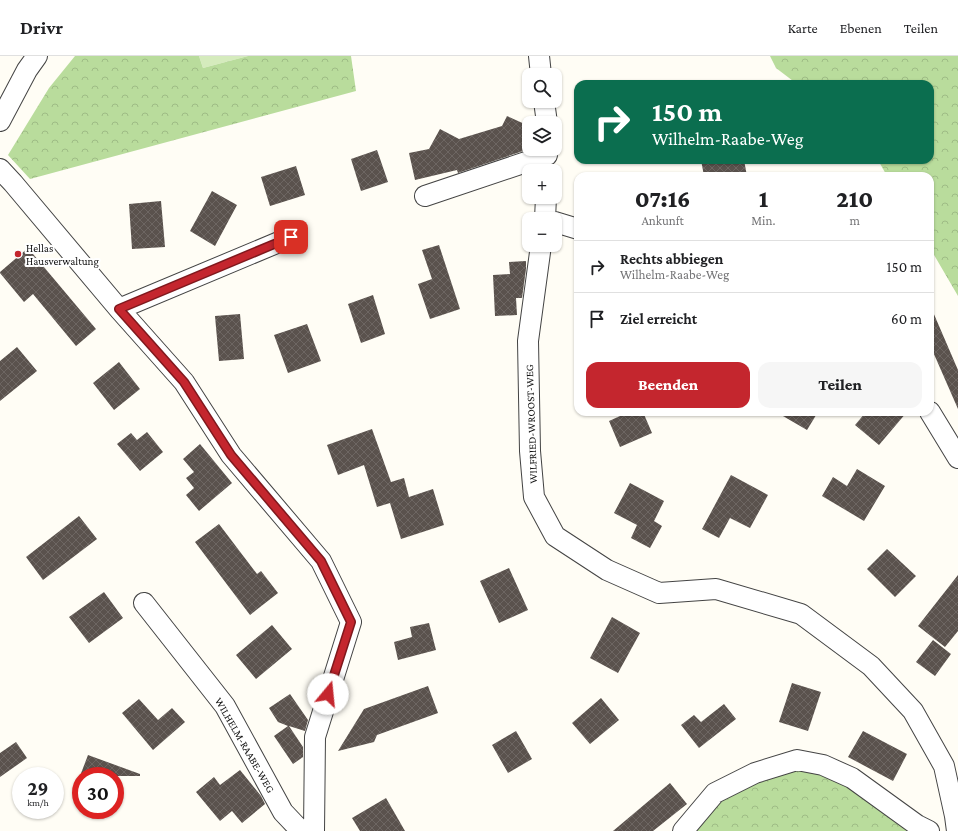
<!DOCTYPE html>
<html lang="de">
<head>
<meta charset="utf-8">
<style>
  body { margin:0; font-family:"Crimson Pro",serif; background:#f6f6f6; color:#202124; height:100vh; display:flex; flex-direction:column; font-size:15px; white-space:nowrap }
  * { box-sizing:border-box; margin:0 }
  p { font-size:13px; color:#757577 }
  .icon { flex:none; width:22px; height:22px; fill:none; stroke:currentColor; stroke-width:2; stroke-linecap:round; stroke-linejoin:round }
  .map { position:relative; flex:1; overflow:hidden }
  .details { position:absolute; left:574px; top:116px; width:360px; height:244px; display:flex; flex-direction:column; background:#fff; border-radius:12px; box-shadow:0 1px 3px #0004 }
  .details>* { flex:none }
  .guide { position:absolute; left:574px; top:24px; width:360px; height:84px; border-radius:12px; box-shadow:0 1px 3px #0004; background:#0b6e4f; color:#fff; overflow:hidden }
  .tools { position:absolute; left:522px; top:12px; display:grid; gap:8px }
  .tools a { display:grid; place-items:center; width:40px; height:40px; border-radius:8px; background:#fff; box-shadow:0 1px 3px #0004; font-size:20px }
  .speed { position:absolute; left:12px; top:711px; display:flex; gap:8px; font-size:20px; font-weight:700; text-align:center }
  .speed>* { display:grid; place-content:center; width:52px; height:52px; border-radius:50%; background:#fff; box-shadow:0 1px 3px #0004; line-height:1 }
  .speed small { font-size:10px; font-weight:400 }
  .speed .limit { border:6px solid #d22; background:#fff; color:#111 }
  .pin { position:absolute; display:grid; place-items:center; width:34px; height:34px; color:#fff; margin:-17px; border-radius:8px; box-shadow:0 2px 6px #0006 }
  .me { position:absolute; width:44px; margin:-22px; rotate:17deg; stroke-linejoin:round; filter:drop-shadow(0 0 3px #0008) }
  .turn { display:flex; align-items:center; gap:14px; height:84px; padding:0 12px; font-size:18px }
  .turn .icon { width:52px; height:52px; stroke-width:2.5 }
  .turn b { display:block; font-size:28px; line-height:34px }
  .eta { display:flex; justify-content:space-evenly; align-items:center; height:68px; text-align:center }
  .eta b { font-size:24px; font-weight:800; line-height:28px }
  .action { display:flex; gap:8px; margin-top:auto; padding:8px 12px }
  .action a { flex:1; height:46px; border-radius:12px; background:#c4262e; color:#fff; font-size:16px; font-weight:800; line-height:46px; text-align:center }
  .action a+a { background:#f6f6f6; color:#202124 }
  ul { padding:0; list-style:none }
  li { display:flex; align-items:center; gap:12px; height:52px; padding:0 12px; border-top:1px solid #e0e0e0 }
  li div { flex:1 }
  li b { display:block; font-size:15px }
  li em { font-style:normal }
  header { display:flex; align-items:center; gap:24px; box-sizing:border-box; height:56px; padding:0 20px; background:#fff; border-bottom:1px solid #e0e0e0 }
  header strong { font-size:19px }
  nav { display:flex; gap:22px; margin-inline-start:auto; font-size:14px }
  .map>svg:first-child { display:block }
  .grass { fill:#d5ebbd }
  .forest { fill:url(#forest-crowns) }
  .building { fill:url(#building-cross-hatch) }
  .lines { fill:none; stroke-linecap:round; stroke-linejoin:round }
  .minor-casing { stroke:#444; stroke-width:22 }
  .minor { stroke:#fff; stroke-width:20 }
  .route-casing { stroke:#7f191e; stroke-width:10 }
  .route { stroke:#c4262e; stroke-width:7 }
  .poi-dot { fill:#c4262e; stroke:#fff; stroke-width:1.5 }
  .labels { text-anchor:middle; stroke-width:4; stroke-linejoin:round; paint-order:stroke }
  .poi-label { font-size:11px; fill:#111; stroke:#fff; text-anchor:start }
  .street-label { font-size:11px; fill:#111; stroke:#fff }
</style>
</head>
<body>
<header>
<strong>Drivr</strong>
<nav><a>Karte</a><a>Ebenen</a><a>Teilen</a></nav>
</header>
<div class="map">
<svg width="958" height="775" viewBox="0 0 958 775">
  <defs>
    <pattern id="forest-crowns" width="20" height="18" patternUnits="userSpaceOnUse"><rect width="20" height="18" fill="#b9dc9c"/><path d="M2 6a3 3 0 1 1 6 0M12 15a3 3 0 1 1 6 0" fill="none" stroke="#9ebc85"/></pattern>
    <pattern id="building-cross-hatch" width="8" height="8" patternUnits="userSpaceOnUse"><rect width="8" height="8" fill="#5a524d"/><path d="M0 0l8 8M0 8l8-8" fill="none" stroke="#6d6662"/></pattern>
  </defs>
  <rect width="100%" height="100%" fill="#fffdf5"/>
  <path class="grass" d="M199,0H248L203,12Z"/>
  <path class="forest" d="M75,0H199L203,12L248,0H351L356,35L30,123L8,99L49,32Z
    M770,0H958V240L930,192V120H887L878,104H930V28H797L776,12Z
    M823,709L929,775H683L755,717Z"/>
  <path class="building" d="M507,60L529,70V87L526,94L458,117L457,114L415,124L409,97L429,93L440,73L459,83L502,70Z
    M377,94L388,126L361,135L351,103Z
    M701,104H744L747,120H704Z
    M296,110L305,139L270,150L261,121Z
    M212,135L237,149L215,190L190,175Z
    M161,145L165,191L132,193L129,148Z
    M439,189L460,253L430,263L418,228L432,223L422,194Z
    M28,192L96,273L76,290L33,238L24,246L0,217V216Z
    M526,205V213L522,242H516L517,259L495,260L493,219L510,218L509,206Z
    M373,239L385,278L361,287L348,248Z
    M930,249L958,314V353L930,289Z
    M240,258L244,303L219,305L215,260Z
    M307,268L321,305L288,317L274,279Z
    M17,291L37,315L0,345V305Z
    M119,306L140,333L114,354L93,327Z
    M629,356H643L652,377L620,391L609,365Z
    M776,356H818L807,374Z
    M866,356H907L879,389L855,369Z
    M372,373L391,426L404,422L409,441L433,433L444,469L401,483L390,447L377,451L364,409L338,419L327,389Z
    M147,376L163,396L140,415L117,388L131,377L137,384Z
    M200,388L232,427L199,455L186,439L194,432L186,422L194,416L183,403Z
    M857,413L885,430L864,465L822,440L833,421L847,430Z
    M731,419L768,439L750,472L730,462L719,482L702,473Z
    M630,427L664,445L654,465L662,470L650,492L631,482L637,469L614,457Z
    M79,460L97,483L43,524L26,501Z
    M219,468L257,518L261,515L278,537L250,559L195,486Z
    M887,493L916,520L895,541L867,513Z
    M509,512L528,554L499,567L480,525Z
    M958,519V575L945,591L918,570Z
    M104,536L123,562L89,587L69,561Z
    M612,561L640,577L618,617L590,602Z
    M429,567L436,594L398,604L394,586L412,581L410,571Z
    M272,569L292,593L256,623L236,599Z
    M933,584L951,598L935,620L916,606Z
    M792,627L821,636L808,675L779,666Z
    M428,630L438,657L377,679L374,686L338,695L364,653Z
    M290,638L308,664L305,675L289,670L303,691V701L293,708L274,680L288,670L278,666L269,652Z
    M601,642L619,664L590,688L572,667Z
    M139,643L158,664L172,652L185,666L153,694L122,657Z
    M724,648L736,663L699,692L681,669L694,659L701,666Z
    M516,675L532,703L508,717L492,689Z
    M863,675L907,698L893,725L848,701Z
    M16,686L27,702L0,721V697Z
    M88,699L140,718V720H80Z
    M240,714L261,740L265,748L242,767L232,755L220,765L196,736L214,721L220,729Z
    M670,727L687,748L653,775H613Z
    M386,742L405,775H360L352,762Z"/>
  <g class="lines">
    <g class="minor-casing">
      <path id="minor" d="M539,0L541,19
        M544,45L547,67
        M0,65L27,14L37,0
        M0,113L13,127L119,253L184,326L231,399L321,505L351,566L315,681L314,775
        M425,140L547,99
        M545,163L546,141
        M555,166L578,173
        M541,189L528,285L530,395L534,441L555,480L607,514L659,537L716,533L801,558L871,610L913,655L944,710L955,760L957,775
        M119,253L291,181
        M930,356L958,402
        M144,547L225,650L283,756L301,775
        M683,775L715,737L755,717L797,704L823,709L852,722L917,769L929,775"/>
    </g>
    <use href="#minor" class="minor"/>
  </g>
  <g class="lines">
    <g class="route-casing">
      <path id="route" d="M291,181L119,253L184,326L231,399L321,505L351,566L328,638"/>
    </g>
    <use href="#route" class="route"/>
  </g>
  <circle class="poi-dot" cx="18" cy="198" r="4"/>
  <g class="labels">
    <g class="poi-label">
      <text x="26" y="196">Hellas<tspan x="26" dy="13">Hausverwaltung</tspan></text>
    </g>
    <g class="street-label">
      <text transform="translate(531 368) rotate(-92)" y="4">WILFRIED-WROOST-WEG</text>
      <text transform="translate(245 689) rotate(60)" y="4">WILHELM-RAABE-WEG</text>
    </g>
  </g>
</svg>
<div class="tools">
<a><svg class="icon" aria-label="search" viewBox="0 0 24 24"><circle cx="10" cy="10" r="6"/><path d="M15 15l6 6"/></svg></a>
<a><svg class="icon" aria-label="layers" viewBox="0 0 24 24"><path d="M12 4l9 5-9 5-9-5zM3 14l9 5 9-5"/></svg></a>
<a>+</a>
<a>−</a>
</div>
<div class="speed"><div>29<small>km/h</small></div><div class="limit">30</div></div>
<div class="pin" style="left:291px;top:181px;background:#d93025"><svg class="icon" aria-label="arrive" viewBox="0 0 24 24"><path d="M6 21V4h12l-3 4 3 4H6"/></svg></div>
<svg class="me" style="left:328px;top:638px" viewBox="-20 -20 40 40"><circle r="19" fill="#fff"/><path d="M0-13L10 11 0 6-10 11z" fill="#c4262e"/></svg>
<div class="guide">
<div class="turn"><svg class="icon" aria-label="right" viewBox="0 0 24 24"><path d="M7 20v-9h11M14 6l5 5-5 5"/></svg><div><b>150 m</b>Wilhelm-Raabe-Weg</div></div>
</div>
<section class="details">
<div class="eta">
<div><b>07:16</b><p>Ankunft</p></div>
<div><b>1</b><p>Min.</p></div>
<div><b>210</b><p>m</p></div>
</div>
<ul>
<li><svg class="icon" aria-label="right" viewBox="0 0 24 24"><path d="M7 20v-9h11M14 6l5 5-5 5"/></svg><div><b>Rechts abbiegen</b><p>Wilhelm-Raabe-Weg</p></div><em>150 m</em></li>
<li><svg class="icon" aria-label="arrive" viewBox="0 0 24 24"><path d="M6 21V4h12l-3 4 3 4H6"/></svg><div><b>Ziel erreicht</b></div><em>60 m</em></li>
</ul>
<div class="action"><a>Beenden</a><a>Teilen</a></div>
</section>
</div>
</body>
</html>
